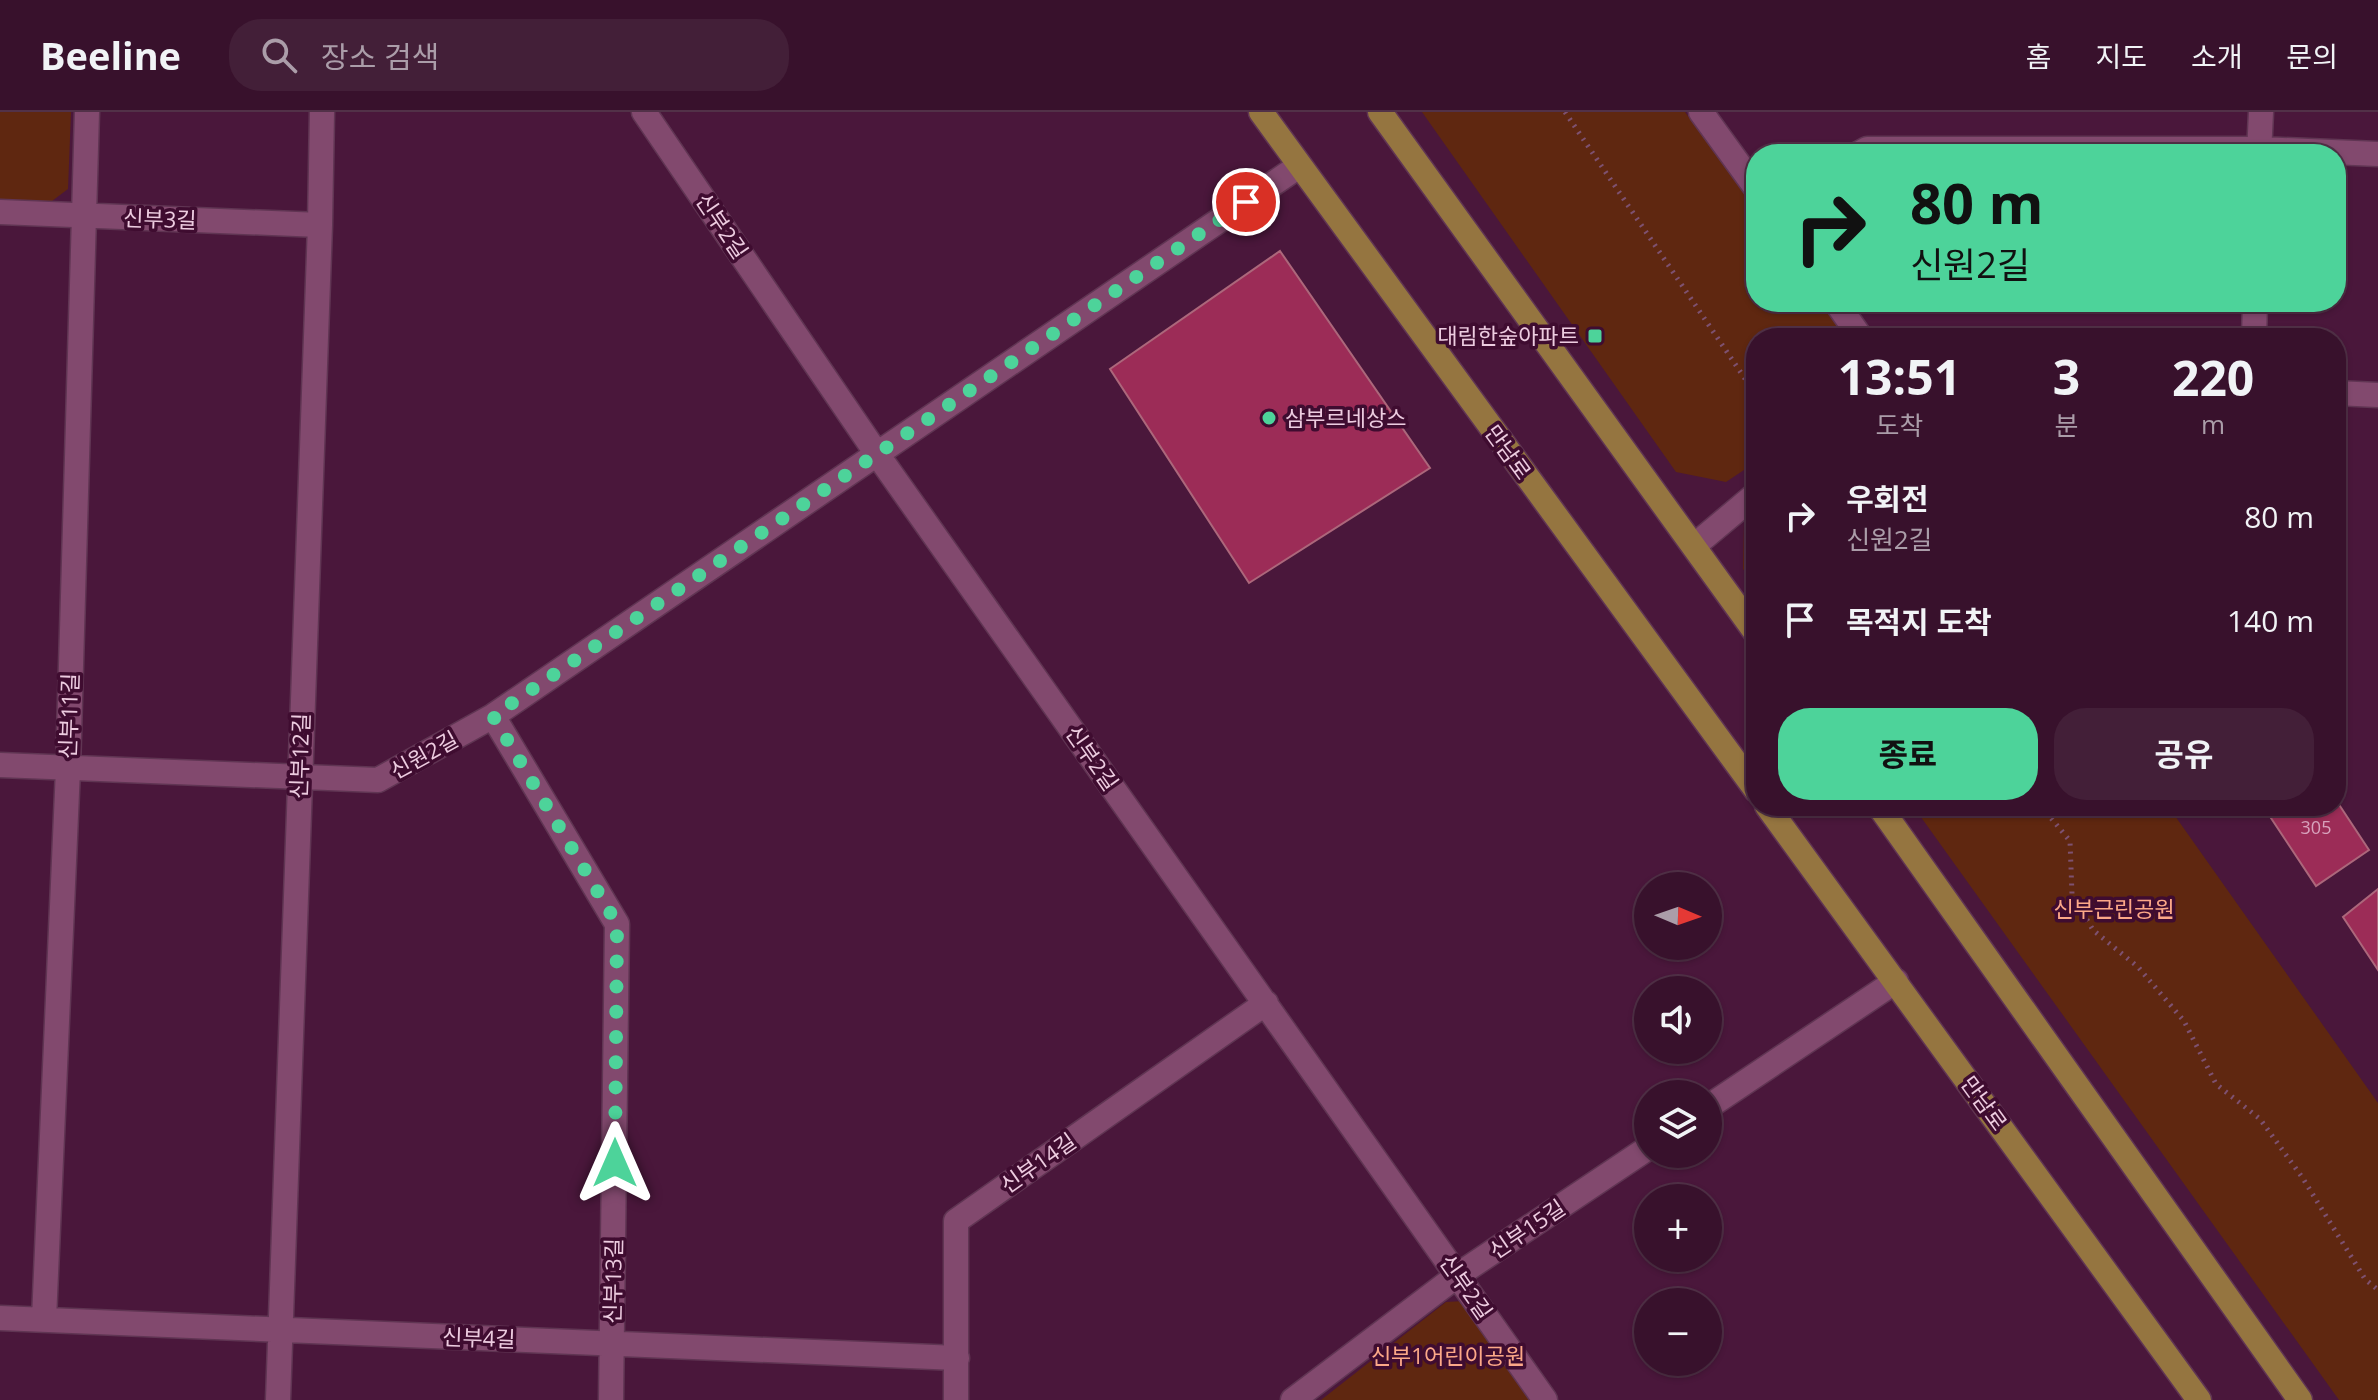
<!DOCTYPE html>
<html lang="ko">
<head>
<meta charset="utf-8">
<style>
  body { margin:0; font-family:"Open Sans","Noto Sans KR",sans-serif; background:#431f38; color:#f1f3f6; height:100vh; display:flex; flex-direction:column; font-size:30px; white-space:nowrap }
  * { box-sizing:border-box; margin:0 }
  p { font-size:26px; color:#ab9da9 }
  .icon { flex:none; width:44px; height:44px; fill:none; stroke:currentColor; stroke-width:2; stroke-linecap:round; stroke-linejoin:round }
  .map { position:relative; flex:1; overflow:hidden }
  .panel { position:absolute; left:1746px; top:216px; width:600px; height:488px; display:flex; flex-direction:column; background:#38112c; border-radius:32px; box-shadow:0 2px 6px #0004,0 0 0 2px #523148 }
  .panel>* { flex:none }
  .top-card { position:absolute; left:1746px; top:32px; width:600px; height:168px; border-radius:32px; box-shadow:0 2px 6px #0004,0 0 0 2px #523148; background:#4dd39a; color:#111; overflow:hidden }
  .needle { width:52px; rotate:92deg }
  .controls { position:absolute; left:1634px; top:760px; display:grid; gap:16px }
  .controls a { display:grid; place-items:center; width:88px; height:88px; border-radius:50%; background:#38112c; box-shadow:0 2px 6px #0004,0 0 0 2px #523148; font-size:40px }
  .pin { position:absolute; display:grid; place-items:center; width:68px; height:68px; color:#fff; margin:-34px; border:4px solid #fff; border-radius:50%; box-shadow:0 2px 8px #0007 }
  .me { position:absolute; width:88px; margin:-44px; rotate:0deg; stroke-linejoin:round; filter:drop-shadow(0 0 6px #0008) }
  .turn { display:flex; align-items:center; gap:28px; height:168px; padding:0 32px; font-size:36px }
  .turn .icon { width:104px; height:104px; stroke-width:2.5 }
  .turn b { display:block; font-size:56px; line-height:68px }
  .eta { display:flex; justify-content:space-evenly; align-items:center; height:136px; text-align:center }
  .eta b { font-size:48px; font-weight:700; line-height:56px }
  .primary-button { display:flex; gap:16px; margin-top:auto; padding:16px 32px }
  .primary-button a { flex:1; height:92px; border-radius:32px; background:#4dd39a; color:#111; font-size:32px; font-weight:700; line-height:92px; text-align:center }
  .primary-button a+a { background:#431f38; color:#f1f3f6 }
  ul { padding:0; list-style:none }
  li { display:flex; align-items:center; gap:24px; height:104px; padding:0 32px }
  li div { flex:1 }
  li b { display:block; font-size:30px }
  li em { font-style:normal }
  header { display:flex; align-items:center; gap:48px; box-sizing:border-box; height:112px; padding:0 40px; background:#38112c; border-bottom:2px solid #523148 }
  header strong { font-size:38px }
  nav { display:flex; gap:44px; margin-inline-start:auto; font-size:28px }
  .search { width:560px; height:72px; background:#431f38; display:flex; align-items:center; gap:20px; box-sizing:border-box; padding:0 28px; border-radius:32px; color:#ab9da9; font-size:30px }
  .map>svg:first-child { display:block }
  .green { fill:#5f2710 }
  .building { fill:#9c2c57; stroke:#ac677b; stroke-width:2 }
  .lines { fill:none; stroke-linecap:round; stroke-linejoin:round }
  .minor-casing { stroke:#603553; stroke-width:27 }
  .major-casing { stroke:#603553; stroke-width:27 }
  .path { stroke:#7e5170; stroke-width:5; stroke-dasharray:2 6; stroke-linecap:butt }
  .minor { stroke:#82496e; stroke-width:24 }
  .major { stroke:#957540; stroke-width:24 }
  .route { stroke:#4dd39a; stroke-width:14; stroke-dasharray:0 25.2 }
  .poi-dot { fill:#4dd39a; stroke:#3f0c30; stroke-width:3 }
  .labels { text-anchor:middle; stroke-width:7; stroke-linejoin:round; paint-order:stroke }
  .number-label { font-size:18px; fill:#d9a4be }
  .street-label { font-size:22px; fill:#edcce0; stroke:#3f0c30 }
  .poi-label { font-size:22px; fill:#edcce0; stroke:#3f0c30; text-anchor:end }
  .park-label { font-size:22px; fill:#fca888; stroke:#3f0c30 }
</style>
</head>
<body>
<header>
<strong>Beeline</strong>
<div class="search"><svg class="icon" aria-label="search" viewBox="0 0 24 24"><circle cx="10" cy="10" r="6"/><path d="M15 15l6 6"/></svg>장소 검색</div>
<nav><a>홈</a><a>지도</a><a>소개</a><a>문의</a></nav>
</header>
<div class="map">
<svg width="2378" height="1288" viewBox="0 0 2378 1288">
  <rect width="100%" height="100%" fill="#4a173b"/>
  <path class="green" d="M0,0H71L68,77L44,95L0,92Z
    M1422,0H1685L1756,98V190H1823L1849,226H1756V350L1726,370L1676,360Z
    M1756,401V475L1743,457L1744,411Z
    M1913,694H2168L2378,991V1288H2339Z
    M1464,1189L1533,1288H1321L1446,1190Z"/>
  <path class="building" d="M1280,139L1430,356L1249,471L1110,257Z
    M2336,688L2369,738L2316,774L2263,694H2336Z
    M2378,777V858L2343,805Z"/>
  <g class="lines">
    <g class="minor-casing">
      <path id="minor" d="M644,0L877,342L1545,1288
        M1701,0L1756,76
        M1858,42L1867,37H2260L2378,42
        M2259,42L2261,0
        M0,100L320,113
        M1836,190L1861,226
        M2254,226L2255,190
        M2336,281L2378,283
        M1694,434L1756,382
        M493,604L617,812L611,1288
        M0,653L378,668L493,604L1299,54
        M1708,995L1896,869
        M0,1206L957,1246
        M44,1207L68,657L87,0
        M278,1288L320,113L322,0
        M956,1288V1109L1266,891
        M1293,1288L1458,1163L1648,1036"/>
    </g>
    <g class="major-casing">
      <path id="major" d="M1261,0L1756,678
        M1380,0L1756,521
        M1767,694L2199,1288
        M1879,694L2300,1288"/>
    </g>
    <path class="path" d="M1565,0L1756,283
      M2041,694L2070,729L2072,782L2093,818L2138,855L2184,909L2216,972L2260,1007L2302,1065L2365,1167L2378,1178"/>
    <use href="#minor" class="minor"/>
    <use href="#major" class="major"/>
  </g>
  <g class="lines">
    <path class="route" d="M615,1051L617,812L493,604L1246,90"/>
  </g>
  <g class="poi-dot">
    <rect x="1587" y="216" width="16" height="16" rx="4"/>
    <circle cx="1269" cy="306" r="8"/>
  </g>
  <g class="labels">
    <g class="number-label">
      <text x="2316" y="722">305</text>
    </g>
    <g class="street-label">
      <text transform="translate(160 107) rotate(2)" y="8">신부3길</text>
      <text transform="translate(722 114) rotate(56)" y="8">신부2길</text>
      <text transform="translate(1508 340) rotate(54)" y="8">만남로</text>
      <text transform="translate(69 604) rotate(-88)" y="8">신부11길</text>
      <text transform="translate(424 643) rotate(-29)" y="8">신원2길</text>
      <text transform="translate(300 644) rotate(-88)" y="8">신부12길</text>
      <text transform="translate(1092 646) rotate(55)" y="8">신부2길</text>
      <text transform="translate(1984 991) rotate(54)" y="8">만남로</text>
      <text transform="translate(1038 1051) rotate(-35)" y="8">신부14길</text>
      <text transform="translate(1527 1117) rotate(-34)" y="8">신부15길</text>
      <text transform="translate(613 1169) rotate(-89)" y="8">신부13길</text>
      <text transform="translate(1466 1175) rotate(55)" y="8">신부2길</text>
      <text transform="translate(479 1226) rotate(2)" y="8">신부4길</text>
    </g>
    <g class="poi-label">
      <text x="1579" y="232">대림한숲아파트</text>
      <text x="1285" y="314" text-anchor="start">삼부르네상스</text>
    </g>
    <g class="park-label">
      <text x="2114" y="805">신부근린공원</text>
      <text x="1448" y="1252">신부1어린이공원</text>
    </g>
  </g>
</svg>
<div class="controls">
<a><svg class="needle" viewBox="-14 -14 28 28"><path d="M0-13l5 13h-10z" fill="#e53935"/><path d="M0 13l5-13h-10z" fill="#ab9da9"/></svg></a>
<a><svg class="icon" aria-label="sound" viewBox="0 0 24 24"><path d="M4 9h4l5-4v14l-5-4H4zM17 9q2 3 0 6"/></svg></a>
<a><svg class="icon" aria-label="layers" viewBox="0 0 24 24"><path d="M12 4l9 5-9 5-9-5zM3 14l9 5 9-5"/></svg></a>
<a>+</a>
<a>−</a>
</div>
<div class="pin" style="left:1246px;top:90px;background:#d93025"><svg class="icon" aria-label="arrive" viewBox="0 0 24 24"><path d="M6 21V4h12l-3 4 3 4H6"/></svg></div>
<svg class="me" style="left:615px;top:1051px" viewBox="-20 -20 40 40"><path d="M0-17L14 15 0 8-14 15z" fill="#4dd39a" stroke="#fff" stroke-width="4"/></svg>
<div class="top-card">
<div class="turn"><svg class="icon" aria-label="right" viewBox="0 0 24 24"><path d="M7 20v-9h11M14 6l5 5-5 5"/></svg><div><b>80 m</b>신원2길</div></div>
</div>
<section class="panel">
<div class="eta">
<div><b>13:51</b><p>도착</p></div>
<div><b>3</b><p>분</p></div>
<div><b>220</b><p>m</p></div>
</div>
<ul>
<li><svg class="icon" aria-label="right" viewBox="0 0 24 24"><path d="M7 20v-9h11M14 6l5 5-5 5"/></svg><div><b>우회전</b><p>신원2길</p></div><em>80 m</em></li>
<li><svg class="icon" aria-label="arrive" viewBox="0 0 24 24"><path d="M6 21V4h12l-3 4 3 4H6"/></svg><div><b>목적지 도착</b></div><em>140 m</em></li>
</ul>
<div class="primary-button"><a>종료</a><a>공유</a></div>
</section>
</div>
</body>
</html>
